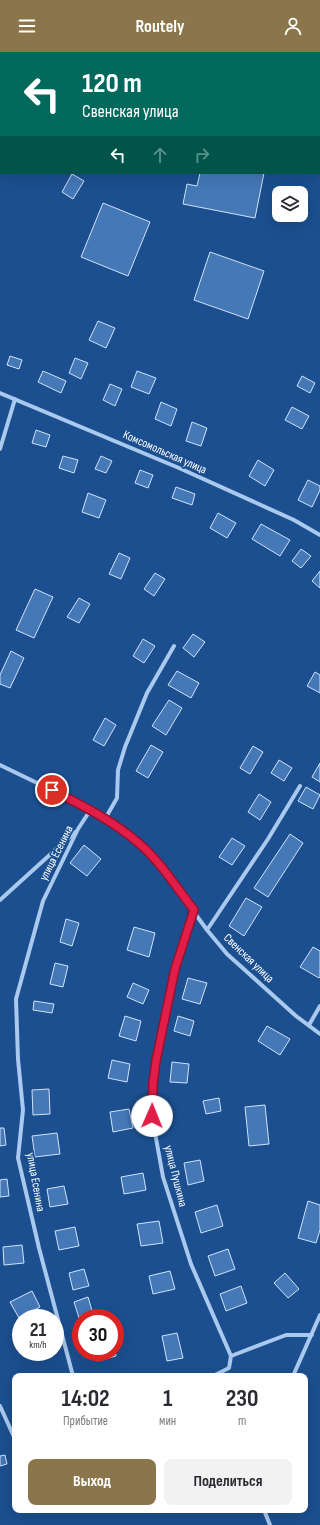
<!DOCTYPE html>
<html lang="ru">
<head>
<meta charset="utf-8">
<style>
  body { margin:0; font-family:"Sofia Sans Condensed",sans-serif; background:#f2f2f3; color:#2b2b33; height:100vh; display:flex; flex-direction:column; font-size:15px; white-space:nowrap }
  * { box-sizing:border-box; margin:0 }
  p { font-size:13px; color:#7c7c81 }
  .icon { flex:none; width:22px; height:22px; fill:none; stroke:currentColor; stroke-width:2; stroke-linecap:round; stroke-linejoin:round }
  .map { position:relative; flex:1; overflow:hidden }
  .sheet { position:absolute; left:12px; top:1321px; width:296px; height:140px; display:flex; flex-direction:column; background:#fff; border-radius:8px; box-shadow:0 4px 16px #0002 }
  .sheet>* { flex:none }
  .top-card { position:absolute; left:0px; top:0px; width:320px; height:122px; box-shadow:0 4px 16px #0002; background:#00695c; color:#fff; overflow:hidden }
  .controls { position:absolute; left:272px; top:134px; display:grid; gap:8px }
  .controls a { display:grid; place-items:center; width:36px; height:36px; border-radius:8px; background:#fff; box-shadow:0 4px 16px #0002; font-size:20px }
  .speed { position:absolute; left:12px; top:1257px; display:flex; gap:8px; font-size:20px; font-weight:700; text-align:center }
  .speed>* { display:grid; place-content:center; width:52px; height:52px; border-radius:50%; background:#fff; box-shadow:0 4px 16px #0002; line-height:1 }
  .speed small { font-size:10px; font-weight:400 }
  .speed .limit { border:6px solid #d22; background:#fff; color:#111 }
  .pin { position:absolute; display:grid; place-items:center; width:34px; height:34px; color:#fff; margin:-17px; border:2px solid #fff; border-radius:50%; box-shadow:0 1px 4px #0007 }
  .me { position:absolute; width:44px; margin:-22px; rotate:1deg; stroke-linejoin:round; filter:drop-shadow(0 0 3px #0008) }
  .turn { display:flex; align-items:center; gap:14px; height:84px; padding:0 16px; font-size:18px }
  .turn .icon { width:52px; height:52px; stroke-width:2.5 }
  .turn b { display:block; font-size:28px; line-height:34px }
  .lanes { display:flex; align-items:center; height:38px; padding:0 16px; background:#0003; justify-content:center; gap:20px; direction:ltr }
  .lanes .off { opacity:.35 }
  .eta { display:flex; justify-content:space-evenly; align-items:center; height:68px; text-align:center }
  .eta b { font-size:24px; font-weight:700; line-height:28px }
  .button { display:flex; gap:8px; margin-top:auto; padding:8px 16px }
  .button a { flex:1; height:46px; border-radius:8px; background:#8a764a; color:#fff; font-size:16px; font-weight:700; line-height:46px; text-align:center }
  .button a+a { background:#f2f2f3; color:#2b2b33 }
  header { display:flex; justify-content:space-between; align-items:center; height:52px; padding:0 16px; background:#8a764a; color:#fff; font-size:18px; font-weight:700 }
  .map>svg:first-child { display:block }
  .building { fill:#4478b7; stroke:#cfe3fa }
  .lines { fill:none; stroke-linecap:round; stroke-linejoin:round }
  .minor { stroke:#a9c9ee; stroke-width:4 }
  .route-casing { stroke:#92132f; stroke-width:10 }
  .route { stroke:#e11d48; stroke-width:7 }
  .labels { text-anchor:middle; stroke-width:3.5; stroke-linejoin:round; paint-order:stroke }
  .street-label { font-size:12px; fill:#fff; stroke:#1b4f8f }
</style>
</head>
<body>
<header><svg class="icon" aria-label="menu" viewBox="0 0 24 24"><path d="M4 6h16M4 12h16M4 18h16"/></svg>Routely<svg class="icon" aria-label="person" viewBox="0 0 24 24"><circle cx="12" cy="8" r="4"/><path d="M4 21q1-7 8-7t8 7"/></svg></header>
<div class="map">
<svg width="320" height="1473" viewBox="0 0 320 1473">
  <rect width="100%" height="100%" fill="#1b4f8f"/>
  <path class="building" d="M0,0L5,1H1V62Z
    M234,0H287L234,1Z
    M200,121H264L255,166L183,152L187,132L197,134Z
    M72,122L84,129L73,147L62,140Z
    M103,151L150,170L128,224L81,205Z
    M210,200L264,219L248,267L194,248Z
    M98,269L115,276L106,296L89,288Z
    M10,304L22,308L19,317L7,313Z
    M75,306L88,311L81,327L69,321Z
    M43,319L66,329L61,341L38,330Z
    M137,319L156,326L149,342L131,335Z
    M302,324L315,331L310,341L297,334Z
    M110,332L122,337L115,354L103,348Z
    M161,350L177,357L171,374L155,367Z
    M292,355L309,364L302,377L285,368Z
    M192,370L207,376L201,394L186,389Z
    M36,378L50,383L46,395L32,391Z
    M63,404L78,408L74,421L59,416Z
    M101,404L112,409L106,421L95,417Z
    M258,408L274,418L265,434L249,424Z
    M140,418L153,423L148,436L135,431Z
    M308,428L320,434V438L312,455L298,448Z
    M176,435L195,442L192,453L172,446Z
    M88,441L106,448L99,466L82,460Z
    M218,461L236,471L227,486L210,476Z
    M261,472L290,488L280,504L252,487Z
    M301,497L311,504L301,516L292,509Z
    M119,501L130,506L121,527L109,522Z
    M320,519V536L312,529Z
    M155,521L165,527L154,544L144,537Z
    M35,537L53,545L34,586L16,578Z
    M79,546L90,552L79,571L67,565Z
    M193,582L205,590L194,605L183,596Z
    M143,587L155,594L144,611L133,604Z
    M11,599L24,606L10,636L0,632V623Z
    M177,619L199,631L191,646L168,633Z
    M315,620L320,623V641L307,634Z
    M169,648L182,656L166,683L152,674Z
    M105,666L116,673L104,694L93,688Z
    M151,693L163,700L148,726L136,719Z
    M253,694L263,700L250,722L240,716Z
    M279,708L292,716L284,729L271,721Z
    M320,711V730L312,725Z
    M306,735L320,743L313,757L298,749Z
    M259,742L271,750L260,768L248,760Z
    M290,782L303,791L268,845L254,836Z
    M232,786L245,794L232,813L219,805Z
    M84,793L101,807L87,824L70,811Z
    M246,846L262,855L244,884L229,874Z
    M66,867L79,871L72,894L60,890Z
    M134,875L155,881L149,905L127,898Z
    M313,895L320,899V925L319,926L300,915Z
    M55,911L68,914L63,935L50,932Z
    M188,926L207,931L200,952L182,947Z
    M133,931L149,938L143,952L127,945Z
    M34,949L54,952L52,961L33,958Z
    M125,964L141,969L136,989L119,984Z
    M178,964L194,969L190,984L174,979Z
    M267,974L290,987L280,1003L258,989Z
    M112,1008L130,1012L127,1030L108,1026Z
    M172,1010L189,1012L187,1031L170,1030Z
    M49,1037L50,1062L33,1063L32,1038Z
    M219,1046L221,1059L206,1062L203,1049Z
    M265,1053L269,1092L249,1094L245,1055Z
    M129,1057L133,1076L113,1080L110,1060Z
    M0,1076H4L6,1093L0,1094Z
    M57,1081L60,1102L35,1105L32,1084Z
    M200,1108L204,1129L188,1133L184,1111Z
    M143,1121L146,1138L124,1142L121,1125Z
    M7,1127L9,1144L0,1145V1128Z
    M64,1134L68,1152L50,1155L47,1137Z
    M308,1149L320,1153V1178L316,1191L298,1186Z
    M217,1153L223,1174L201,1181L195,1160Z
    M159,1169L163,1191L141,1194L137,1172Z
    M75,1175L79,1194L59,1198L55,1179Z
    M22,1193L24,1211L4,1213L3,1195Z
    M228,1197L235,1217L215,1224L208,1204Z
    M84,1217L89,1234L73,1238L69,1221Z
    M170,1219L175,1237L153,1242L149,1224Z
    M285,1221L299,1237L288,1246L274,1231Z
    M241,1234L247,1251L226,1259L220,1242Z
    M32,1239L40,1255L19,1266L10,1250Z
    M88,1245L94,1265L81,1266V1268L80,1269L74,1250Z
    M177,1281L183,1306L167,1309L162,1284Z
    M115,1299L116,1304L97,1309L95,1300H115Z
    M5,1403L7,1412L0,1414V1404Z"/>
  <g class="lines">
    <path class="minor" d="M165,0V1
      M0,341L179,416L294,468L320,483
      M0,397L15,347
      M0,713L91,757L136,789L165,820L207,878L227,902L296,964L320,982
      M105,767L117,746L118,718L125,695L147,641L174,594
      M0,848L75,780
      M193,858L175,917L156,1009L153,1032L152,1064L163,1125L191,1212L231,1304L286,1283H312
      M207,878L268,787L300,734
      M309,973L320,954
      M73,1324L39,1196L18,1106L23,1058L18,1007L16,947L43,849L78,777L91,757
      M213,1324L229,1316L231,1304
      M293,1324L320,1263
      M0,1354L15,1387
      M264,1458L270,1473"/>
  </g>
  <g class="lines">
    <g class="route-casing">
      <path id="route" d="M52,738C81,753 110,767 135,788C159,807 176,835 194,858L175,917L156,1009L153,1032L152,1064"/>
    </g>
    <use href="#route" class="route"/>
  </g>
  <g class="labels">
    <g class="street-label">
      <text transform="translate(165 400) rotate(24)" y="4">Комсомольская улица</text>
      <text transform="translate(56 801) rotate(-63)" y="4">улица Есенина</text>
      <text transform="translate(249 906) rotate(44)" y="4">Свенская улица</text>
      <text transform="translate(176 1124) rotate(76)" y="4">улица Пушкина</text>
      <text transform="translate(36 1130) rotate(80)" y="4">улица Есенина</text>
    </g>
  </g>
</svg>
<div class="controls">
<a><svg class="icon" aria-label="layers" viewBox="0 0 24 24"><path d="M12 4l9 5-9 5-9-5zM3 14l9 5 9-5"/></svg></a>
</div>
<div class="speed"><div>21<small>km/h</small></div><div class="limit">30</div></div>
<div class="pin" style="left:52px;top:738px;background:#d93025"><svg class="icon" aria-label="arrive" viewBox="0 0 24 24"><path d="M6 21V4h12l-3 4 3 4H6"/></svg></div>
<svg class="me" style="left:152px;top:1064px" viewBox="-20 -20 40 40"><circle r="19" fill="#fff"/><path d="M0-13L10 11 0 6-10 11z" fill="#e11d48"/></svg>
<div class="top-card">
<div class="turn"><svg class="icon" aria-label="left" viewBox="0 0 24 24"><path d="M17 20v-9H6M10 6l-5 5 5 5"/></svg><div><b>120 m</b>Свенская улица</div></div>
<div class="lanes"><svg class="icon" aria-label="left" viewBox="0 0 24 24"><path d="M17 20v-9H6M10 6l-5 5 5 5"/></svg><svg class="icon off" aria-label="ahead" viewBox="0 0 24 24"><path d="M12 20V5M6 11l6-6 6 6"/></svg><svg class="icon off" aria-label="right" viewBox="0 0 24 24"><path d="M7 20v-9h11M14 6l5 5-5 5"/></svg></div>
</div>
<section class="sheet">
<div class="eta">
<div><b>14:02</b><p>Прибытие</p></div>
<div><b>1</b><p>мин</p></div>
<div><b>230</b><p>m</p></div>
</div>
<div class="button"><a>Выход</a><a>Поделиться</a></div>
</section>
</div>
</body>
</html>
